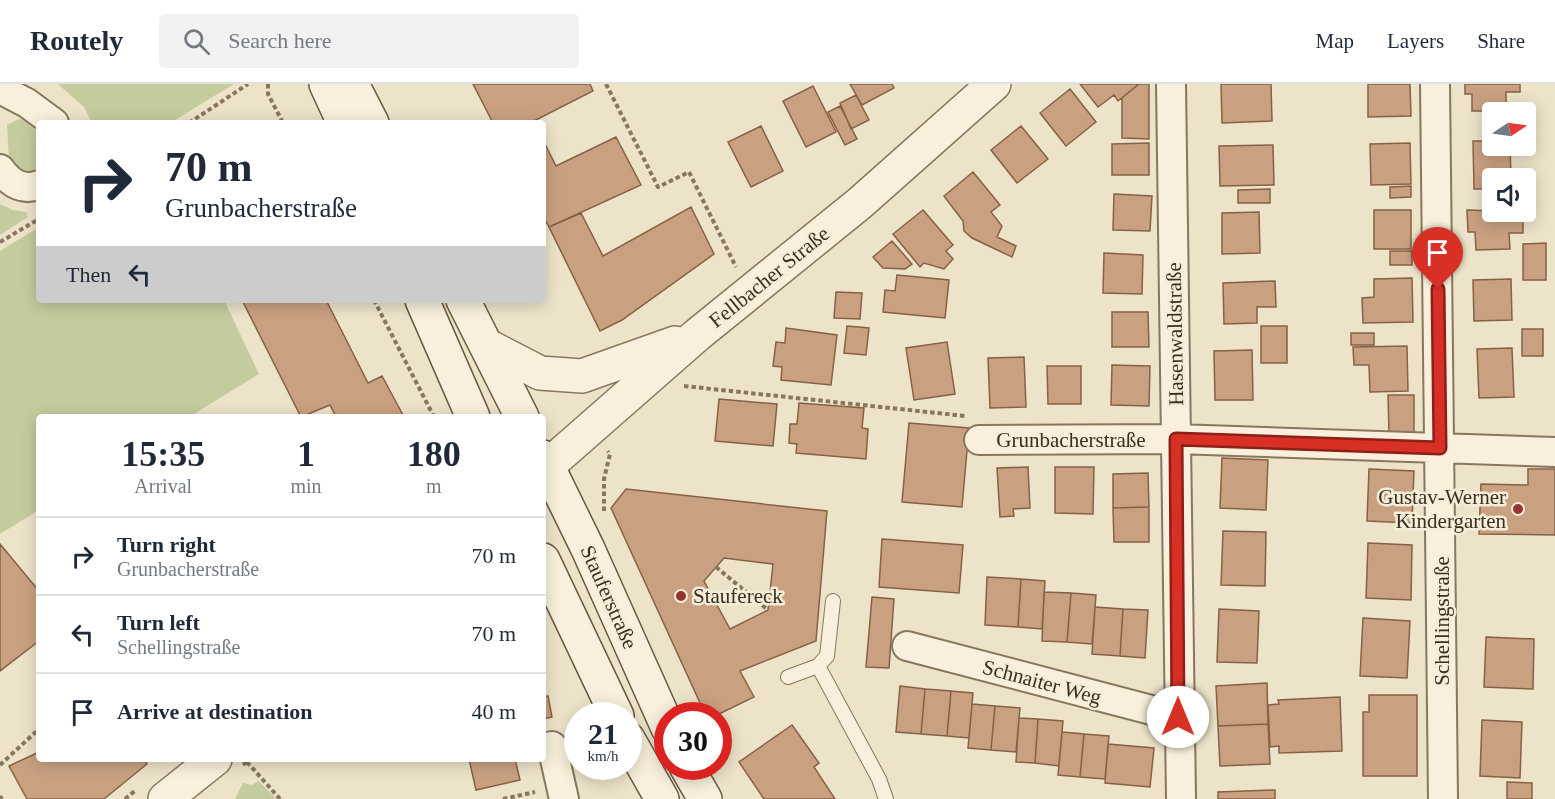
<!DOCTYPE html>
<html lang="en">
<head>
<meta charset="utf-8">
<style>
  body { margin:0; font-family:"Times New Roman",serif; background:#f2f2f3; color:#1f2937; height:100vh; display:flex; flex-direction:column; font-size:22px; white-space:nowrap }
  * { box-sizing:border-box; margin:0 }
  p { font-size:20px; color:#747a83 }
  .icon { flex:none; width:33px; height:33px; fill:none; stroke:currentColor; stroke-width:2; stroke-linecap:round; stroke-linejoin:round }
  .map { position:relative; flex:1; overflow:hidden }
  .drawer { position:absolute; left:36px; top:330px; width:510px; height:348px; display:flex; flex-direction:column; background:#fff; border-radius:6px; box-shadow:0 3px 15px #0003 }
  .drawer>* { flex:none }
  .hud { position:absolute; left:36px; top:36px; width:510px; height:183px; border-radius:6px; box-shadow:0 3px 15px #0003; background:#fff; color:#1f2937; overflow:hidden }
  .needle { width:39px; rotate:77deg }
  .fabs { position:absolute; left:1482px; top:18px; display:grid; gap:12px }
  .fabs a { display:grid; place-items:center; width:54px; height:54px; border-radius:6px; background:#fff; box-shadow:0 3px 15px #0003; font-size:30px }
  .speed { position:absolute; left:564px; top:618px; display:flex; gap:12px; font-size:30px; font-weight:700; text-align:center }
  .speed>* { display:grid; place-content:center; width:78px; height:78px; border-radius:50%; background:#fff; box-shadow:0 3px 15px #0003; line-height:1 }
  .speed small { font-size:15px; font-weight:400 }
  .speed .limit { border:9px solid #d22; background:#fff; color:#111 }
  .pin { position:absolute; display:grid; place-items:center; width:51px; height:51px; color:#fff; margin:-62px -26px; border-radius:50% 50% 50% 0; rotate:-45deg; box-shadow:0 0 6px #0007 }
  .pin .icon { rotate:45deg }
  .me { position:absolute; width:66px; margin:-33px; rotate:0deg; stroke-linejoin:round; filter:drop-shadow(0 0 4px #0008) }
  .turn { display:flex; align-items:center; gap:21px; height:126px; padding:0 30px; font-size:27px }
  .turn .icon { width:78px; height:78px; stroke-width:2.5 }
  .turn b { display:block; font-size:42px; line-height:51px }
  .then { display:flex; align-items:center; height:57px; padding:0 30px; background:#0003; gap:12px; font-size:22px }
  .eta { display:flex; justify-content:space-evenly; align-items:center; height:102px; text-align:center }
  .eta b { font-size:36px; font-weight:700; line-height:42px }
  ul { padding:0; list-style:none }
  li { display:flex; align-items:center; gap:18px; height:78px; padding:0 30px; border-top:2px solid #e0e1e3 }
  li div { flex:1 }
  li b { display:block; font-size:22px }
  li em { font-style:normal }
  header { display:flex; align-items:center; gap:36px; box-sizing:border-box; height:84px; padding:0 30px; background:#fff; border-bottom:2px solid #e0e1e3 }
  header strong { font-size:28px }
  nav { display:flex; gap:33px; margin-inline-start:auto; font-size:21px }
  .search { width:420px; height:54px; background:#f2f2f3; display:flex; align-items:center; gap:15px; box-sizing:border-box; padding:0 21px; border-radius:6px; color:#747a83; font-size:22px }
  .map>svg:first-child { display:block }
  .green { fill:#c4cb9d }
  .building { fill:#c9a181; stroke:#876145; stroke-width:1.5; fill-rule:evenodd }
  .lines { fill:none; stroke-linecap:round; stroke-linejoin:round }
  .service-casing { stroke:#88765e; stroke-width:16 }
  .minor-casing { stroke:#88765e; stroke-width:32 }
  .tertiary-casing { stroke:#88765e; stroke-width:36 }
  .secondary-casing { stroke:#6a5741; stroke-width:36 }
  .path { stroke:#88765e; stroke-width:4; stroke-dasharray:4.5 3; stroke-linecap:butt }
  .service { stroke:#f8f0dc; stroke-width:14 }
  .minor { stroke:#f8f0dc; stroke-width:28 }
  .tertiary { stroke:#f8f0dc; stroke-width:33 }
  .secondary { stroke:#f8f0dc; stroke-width:33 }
  .route-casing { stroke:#8d1f18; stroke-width:15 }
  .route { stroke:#d93025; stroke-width:10 }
  .poi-dot { fill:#953431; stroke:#f4edd8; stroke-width:2 }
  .labels { text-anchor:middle; stroke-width:5; stroke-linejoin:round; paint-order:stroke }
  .street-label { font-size:21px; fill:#3a2e21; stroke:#f4edd8 }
  .poi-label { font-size:21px; fill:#3a2e21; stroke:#f4edd8; text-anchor:end }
</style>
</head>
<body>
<header>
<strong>Routely</strong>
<div class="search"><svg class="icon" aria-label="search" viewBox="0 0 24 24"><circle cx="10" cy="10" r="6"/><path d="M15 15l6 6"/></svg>Search here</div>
<nav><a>Map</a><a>Layers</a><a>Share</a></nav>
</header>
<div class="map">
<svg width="1555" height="715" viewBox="0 0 1555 715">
  <rect width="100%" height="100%" fill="#ede3c9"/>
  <path class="green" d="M58,0H234L170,39H92L84,23Z
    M19,35L24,36L39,49V86L32,89L21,87L9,75L7,41Z
    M0,120L13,126L26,128L28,133L0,151Z
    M39,143V216H224L259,290L189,333H39V426L0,450V167Z
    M259,697L276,715H235L243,699L252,701Z"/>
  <path class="building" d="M473,0H590L593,7L530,39H493Z
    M850,0H892L894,4L862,21Z
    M1080,0H1139L1118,17L1114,11L1098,23Z
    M1139,0H1149V55L1122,54V14Z
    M1221,0H1271L1272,37L1222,39Z
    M1368,0H1410L1411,32L1368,33Z
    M1465,0H1520V8H1506V27H1472V10H1465Z
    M813,2L836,48L806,63L783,17Z
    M1070,5L1096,38L1066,62L1040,29Z
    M856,11L869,36L851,45L840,19Z
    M840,22L857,55L845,61L828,28Z
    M761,42L783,87L751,103L728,58Z
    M1021,42L1048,75L1017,99L991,66Z
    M616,53L641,101L549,143L543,132V56L556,82Z
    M1473,57H1492V62H1510L1511,94H1492V105H1474Z
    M1149,59V91H1112V60Z
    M1410,59L1411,100L1371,101L1370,60Z
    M1273,61L1274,101L1220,102L1219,62Z
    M973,88L1000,121L991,128L1002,142L997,153L1016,162L1012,173L972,154L964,147L963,137L944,112Z
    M1411,102V113L1390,114V103Z
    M1270,105V119H1238V106Z
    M1114,110L1152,112L1150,147L1113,146Z
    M691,123L714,170L622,236L600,247L549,143L581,129L603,172Z
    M923,126L953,161L946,167L953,175L944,185L924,179L920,183L893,150Z
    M1374,126H1411V165H1374Z
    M1467,126L1523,128V149H1509L1510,165L1476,166L1475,148H1468Z
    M1259,128L1260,169L1222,170V129Z
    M892,157L912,180L905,185L883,184L873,173Z
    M1546,159V196H1523V160Z
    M1390,167H1412V181H1390Z
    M1104,169L1143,171L1142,210L1103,209Z
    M897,191L949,196L945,234L883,228L885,206L895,207Z
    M1412,194L1413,238L1363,239L1362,214L1374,213V195Z
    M1511,195L1512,236L1474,237L1473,196Z
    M1275,197L1276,223H1257V239L1224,240L1223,199Z
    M836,208L862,209L860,235L834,234Z
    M242,216H326L368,299L382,292L404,333H336L330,321L301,333Z
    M1112,228H1148L1149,263H1112Z
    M847,242L869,244L866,271L844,269Z
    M1261,242H1287V279H1261Z
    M786,244L837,251L831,301L781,296L782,283L773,282L776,258L785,259Z
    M1522,245H1543V272H1522Z
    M1351,249H1374V261H1351Z
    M947,258L955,310L914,316L906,264Z
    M1407,262L1408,307L1370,308L1369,281H1354L1353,263Z
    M1512,264L1514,313L1479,314L1477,265Z
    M1252,266L1253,316H1215L1214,267Z
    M1024,273L1026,323L990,324L988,274Z
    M1112,281L1150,282L1149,322L1111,321Z
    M1047,282H1081V320H1048Z
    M1388,311H1414V349H1389Z
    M719,315L777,320L773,362L715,357Z
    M799,319L864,324L862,344L868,345L866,375L796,369L797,360L789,359L790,340H797Z
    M909,339L969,344L962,423L902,418Z
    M1222,374L1268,376L1266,426L1220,424Z
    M1028,383L1030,424L1013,425L1014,432L1000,433L997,384Z
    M1055,383H1094L1093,430L1055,429Z
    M1369,385L1414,387L1412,439L1367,437Z
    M1528,385H1555V451L1479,450L1481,400L1528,401Z
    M1148,389L1149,423L1113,424V390Z
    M626,405L827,427L816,557L740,587L754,613L715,632H706L611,424ZM724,474L773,480L768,526L730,545L704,497Z
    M1149,423V458H1114L1113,424Z
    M1223,447L1266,448L1265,502L1221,501Z
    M882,455L963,461L959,509L879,503Z
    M1368,459L1412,461L1411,516L1366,514Z
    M0,460L39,507V557L0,587Z
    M987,493L1021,495L1018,543L985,541Z
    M1021,495L1045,497L1042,545L1018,543Z
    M1044,508L1071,509L1067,558L1042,557Z
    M1071,509L1096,511L1092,560L1067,558Z
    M872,513L894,515L889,584L866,583Z
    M1095,523L1123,525L1120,572L1092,570Z
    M1123,525L1148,526L1145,574L1120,572Z
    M1219,525L1259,527L1257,579L1217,578Z
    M1363,534L1410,537L1407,594L1360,592Z
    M1486,553L1534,555L1533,605L1484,603Z
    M1267,599L1268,640L1218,642L1216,602Z
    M900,602L925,605L921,650L896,648Z
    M925,605L951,607L947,652L921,650Z
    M951,607L973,609L969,654L947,652Z
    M1369,611H1417V692H1363V628H1369Z
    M548,612L552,633L543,635V613Z
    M1340,613L1342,667L1279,669V662L1270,663L1268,621L1279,620L1278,616Z
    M972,620L995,622L991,666L968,664Z
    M995,622L1020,624L1016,668L991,666Z
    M1019,634L1038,635L1035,679L1016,678Z
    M1038,635L1063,637L1059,682L1035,679Z
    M1482,636L1522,638L1520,694L1480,692Z
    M1268,640L1270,680L1220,682L1218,642Z
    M792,641L819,679L814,683L835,715H764L739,678Z
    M1062,648L1084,650L1080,693L1058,691Z
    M1084,650L1109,652L1105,695L1080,693Z
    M1108,660L1154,664L1150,703L1105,699Z
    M39,668V675H143L147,680L104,715H27L9,682Z
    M469,675H515L520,696L476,706Z
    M1507,698L1532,699V715H1507Z
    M1275,706V715H1218V708Z"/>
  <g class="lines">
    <g class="service-casing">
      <path id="service" d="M833,517L827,572L818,582L879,695L886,715
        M788,593L818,582"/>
    </g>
    <g class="minor-casing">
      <path id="minor" d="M1171,0L1181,715
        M1435,0L1443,715
        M0,5L27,19L54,39
        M0,85C10,99 22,107 39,101
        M979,356L1176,355L1555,368
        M907,562L1178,633
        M552,662L564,715"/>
    </g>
    <g class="tertiary-casing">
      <path id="tertiary" d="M486,261L540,289L582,292L675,259
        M543,386L697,251L860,119L994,0
        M165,715L215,675"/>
    </g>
    <g class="secondary-casing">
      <path id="secondary" d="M326,0L344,39
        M352,0L372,39
        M422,216L473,333
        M463,216L522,333
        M543,373L588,465L668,644
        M543,476L617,632
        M628,655L662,715
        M686,682L705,715"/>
    </g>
    <path class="path" d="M268,0V10L283,39
      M606,0L658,103L689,88L736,183
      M189,39L248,0
      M0,158L39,135
      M374,216L434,333
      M684,302L965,332
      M604,427V395L610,370L608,367
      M716,483L768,526
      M247,678L280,715
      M0,681L39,645
      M243,681L250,675
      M0,712L2,715
      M125,715L136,706
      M503,715L535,708"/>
    <use href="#service" class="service"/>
    <use href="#minor" class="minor"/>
    <use href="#tertiary" class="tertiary"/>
    <use href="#secondary" class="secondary"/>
  </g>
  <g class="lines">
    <g class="route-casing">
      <path id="route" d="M1178,633L1176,355L1440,364L1438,205"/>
    </g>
    <use href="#route" class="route"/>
  </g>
  <g class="poi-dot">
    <circle cx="1518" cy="425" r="6"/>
    <circle cx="681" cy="512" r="6"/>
  </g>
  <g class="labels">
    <g class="street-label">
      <text transform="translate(769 193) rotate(-39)" y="7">Fellbacher Straße</text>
      <text transform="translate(1175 250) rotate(-91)" y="7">Hasenwaldstraße</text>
      <text x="1071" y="363">Grunbacherstraße</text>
      <text transform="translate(609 513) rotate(66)" y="7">Stauferstraße</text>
      <text transform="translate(1442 537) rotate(-90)" y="7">Schellingstraße</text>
      <text transform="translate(1042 598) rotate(15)" y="7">Schnaiter Weg</text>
    </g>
    <g class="poi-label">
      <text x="1506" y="420">Gustav-Werner<tspan x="1506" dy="24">Kindergarten</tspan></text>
      <text x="693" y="519" text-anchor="start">Staufereck</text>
    </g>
  </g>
</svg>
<div class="fabs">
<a><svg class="needle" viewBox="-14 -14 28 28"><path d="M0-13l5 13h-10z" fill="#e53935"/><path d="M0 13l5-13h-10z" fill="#747a83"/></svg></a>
<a><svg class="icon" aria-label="sound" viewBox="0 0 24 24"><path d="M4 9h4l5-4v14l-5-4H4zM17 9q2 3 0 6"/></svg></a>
</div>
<div class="speed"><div>21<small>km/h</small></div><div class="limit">30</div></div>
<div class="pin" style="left:1438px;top:205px;background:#d93025"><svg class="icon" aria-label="arrive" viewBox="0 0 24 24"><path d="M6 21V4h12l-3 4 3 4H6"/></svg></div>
<svg class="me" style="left:1178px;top:633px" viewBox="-20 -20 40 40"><circle r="19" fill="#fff"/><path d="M0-13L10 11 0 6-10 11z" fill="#d93025"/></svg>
<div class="hud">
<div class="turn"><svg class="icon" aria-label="right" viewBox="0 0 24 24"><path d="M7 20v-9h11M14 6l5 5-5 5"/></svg><div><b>70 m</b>Grunbacherstraße</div></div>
<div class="then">Then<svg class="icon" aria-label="left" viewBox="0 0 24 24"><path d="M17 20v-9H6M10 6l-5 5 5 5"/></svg></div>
</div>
<section class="drawer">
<div class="eta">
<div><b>15:35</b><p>Arrival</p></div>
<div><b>1</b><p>min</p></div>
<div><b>180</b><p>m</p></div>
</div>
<ul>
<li><svg class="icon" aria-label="right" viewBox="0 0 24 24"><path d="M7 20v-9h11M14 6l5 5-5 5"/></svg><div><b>Turn right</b><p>Grunbacherstraße</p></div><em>70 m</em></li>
<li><svg class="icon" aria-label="left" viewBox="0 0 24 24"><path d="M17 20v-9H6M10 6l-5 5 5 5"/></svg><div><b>Turn left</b><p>Schellingstraße</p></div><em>70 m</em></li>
<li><svg class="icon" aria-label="arrive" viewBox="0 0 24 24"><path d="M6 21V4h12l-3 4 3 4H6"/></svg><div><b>Arrive at destination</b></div><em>40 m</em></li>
</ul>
</section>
</div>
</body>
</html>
